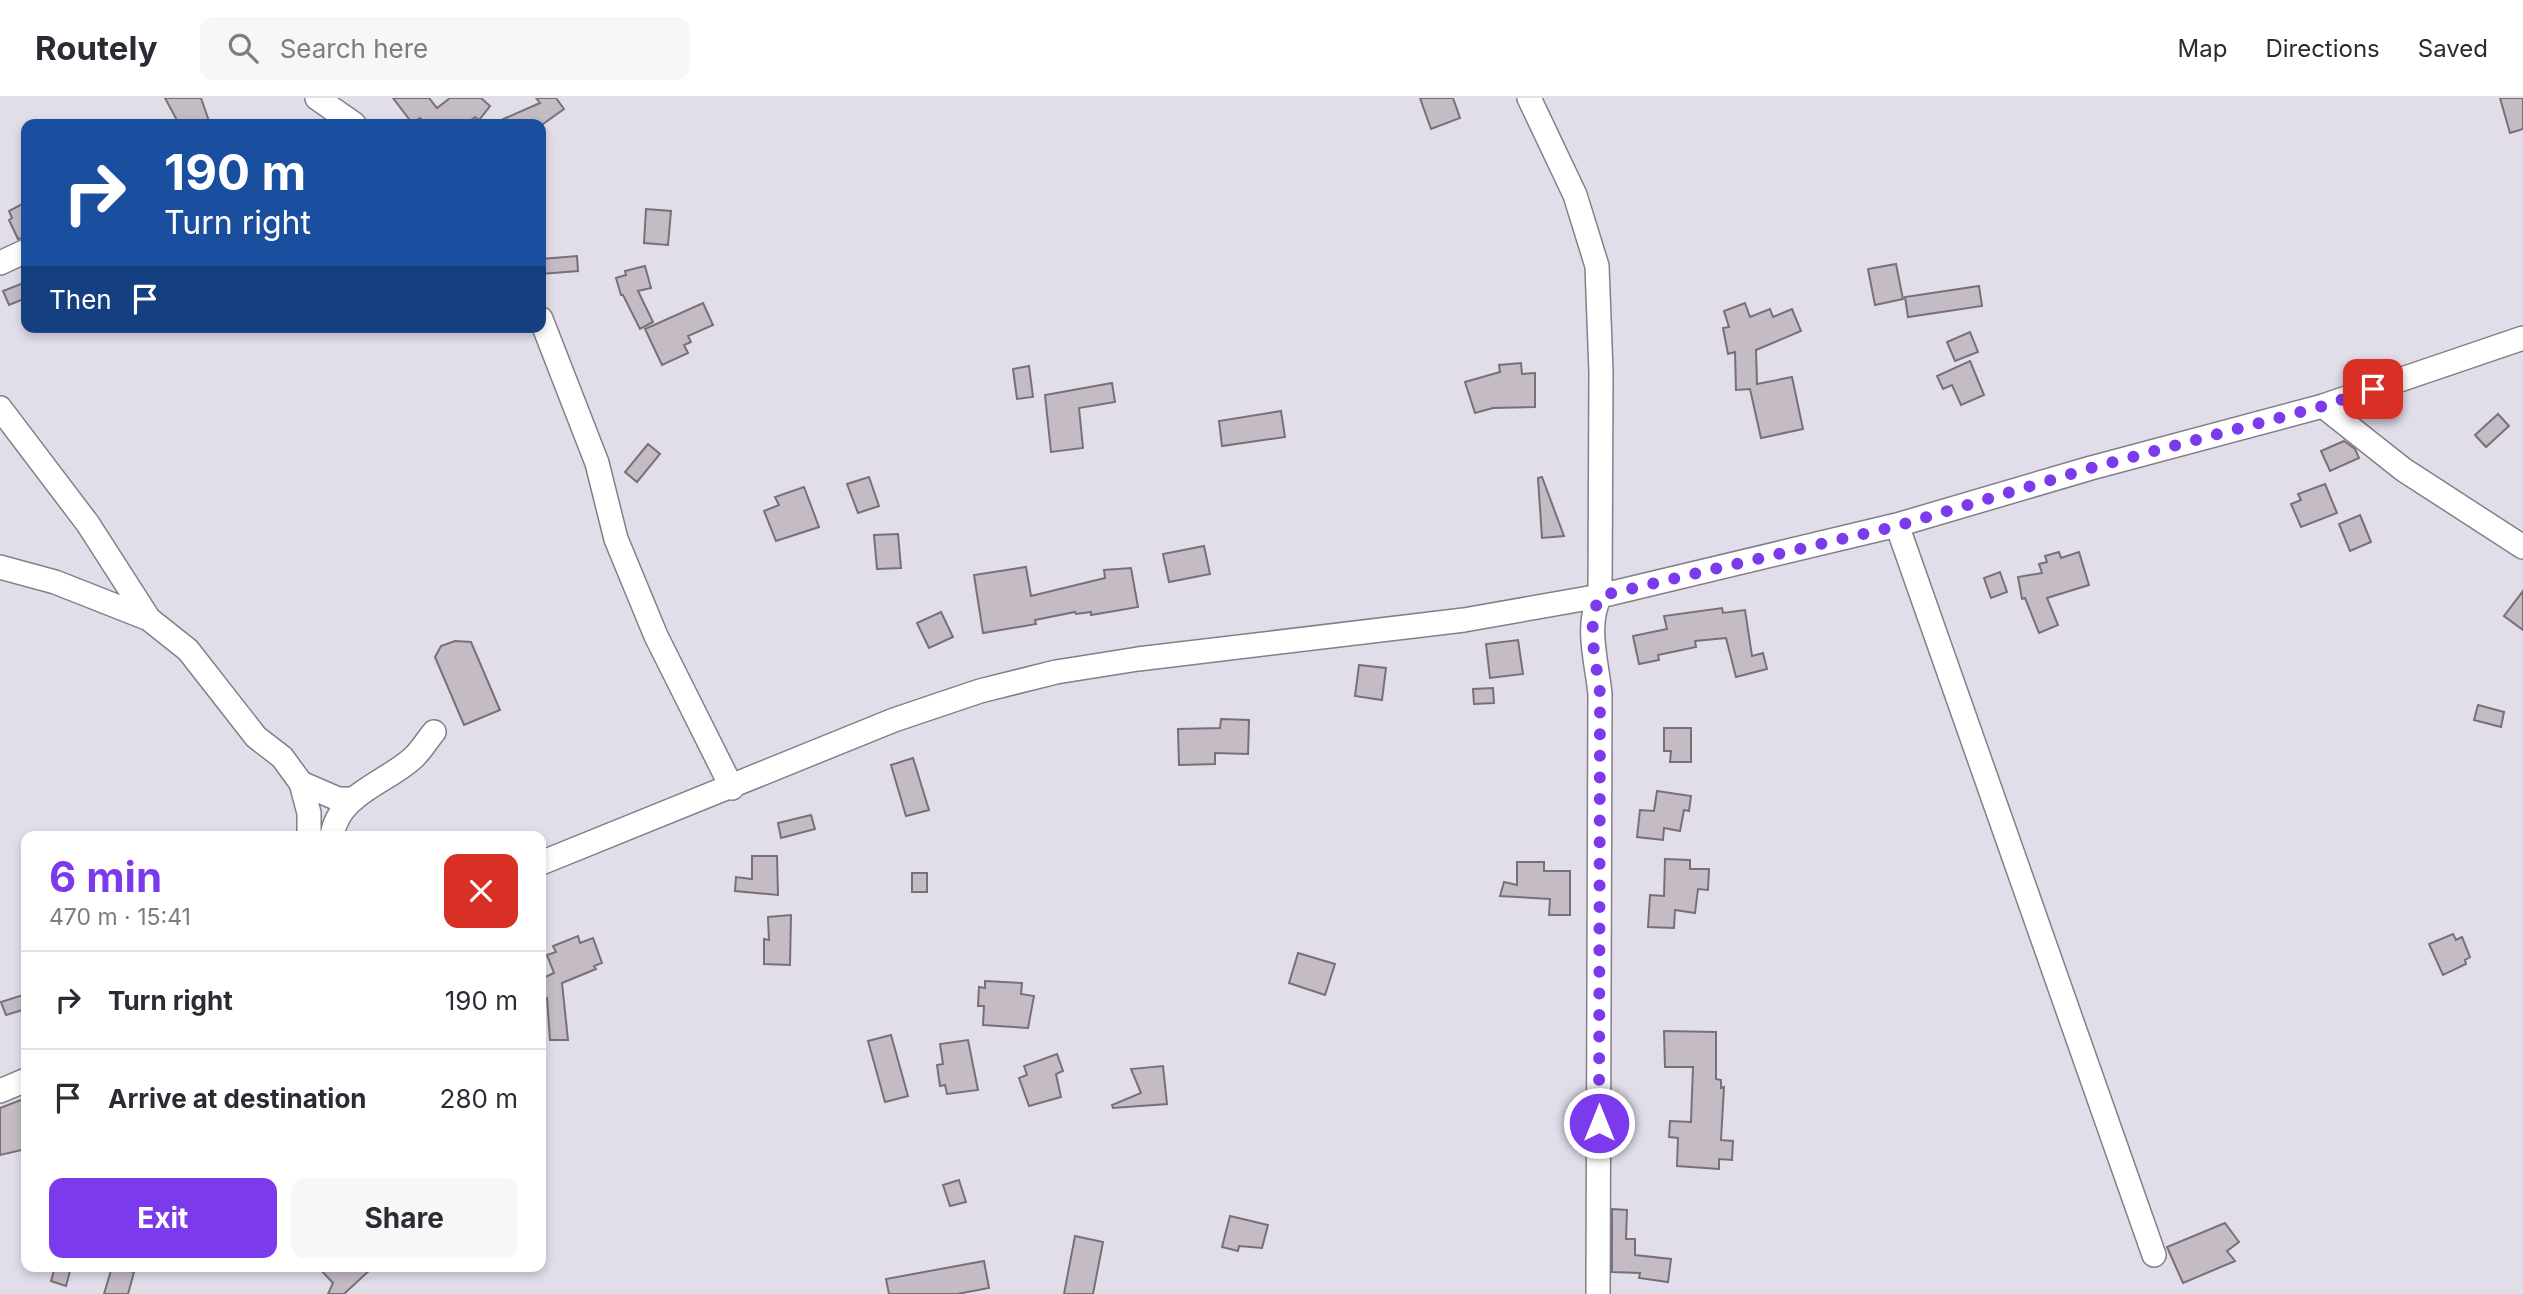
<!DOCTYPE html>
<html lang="en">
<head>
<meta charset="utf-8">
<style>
  body { margin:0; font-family:Inter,sans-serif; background:#f7f7f7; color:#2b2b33; height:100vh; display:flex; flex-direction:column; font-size:26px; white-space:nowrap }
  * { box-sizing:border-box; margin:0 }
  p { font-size:23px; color:#7c7c81 }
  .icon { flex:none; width:38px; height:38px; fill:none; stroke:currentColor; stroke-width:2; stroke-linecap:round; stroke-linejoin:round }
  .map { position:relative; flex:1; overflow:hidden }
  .sheet { position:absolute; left:21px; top:733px; width:525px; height:441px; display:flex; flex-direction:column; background:#fff; border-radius:14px; box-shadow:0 4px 10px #0003 }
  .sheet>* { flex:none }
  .banner { position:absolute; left:21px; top:21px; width:525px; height:214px; border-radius:14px; box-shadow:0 4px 10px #0003; background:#1a4fa0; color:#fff; overflow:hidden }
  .pin { position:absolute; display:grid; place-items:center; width:60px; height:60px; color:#fff; margin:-30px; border-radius:14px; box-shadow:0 4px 10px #0006 }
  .me { position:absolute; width:77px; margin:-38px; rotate:0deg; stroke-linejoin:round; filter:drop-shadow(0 0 5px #0008) }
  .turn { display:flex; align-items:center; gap:24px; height:147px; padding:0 28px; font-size:32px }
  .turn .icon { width:91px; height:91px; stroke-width:2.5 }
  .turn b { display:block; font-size:49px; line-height:60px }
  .then { display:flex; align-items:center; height:66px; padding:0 28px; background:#0003; gap:14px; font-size:26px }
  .round { display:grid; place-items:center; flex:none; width:74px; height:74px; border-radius:14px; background:#f7f7f7 }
  .summary { display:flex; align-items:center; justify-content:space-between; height:119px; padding:0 28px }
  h1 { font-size:42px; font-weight:700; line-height:52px; color:#7c3aed }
  .primary-button { display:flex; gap:14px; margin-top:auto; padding:14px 28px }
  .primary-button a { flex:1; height:80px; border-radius:14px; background:#7c3aed; color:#fff; font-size:28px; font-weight:700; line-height:80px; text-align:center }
  .primary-button a+a { background:#f7f7f7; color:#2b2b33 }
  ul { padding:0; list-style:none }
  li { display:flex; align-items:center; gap:21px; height:98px; padding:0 28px; border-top:2px solid #e1e1e2 }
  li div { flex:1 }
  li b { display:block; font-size:26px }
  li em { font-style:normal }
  header { display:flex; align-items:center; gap:42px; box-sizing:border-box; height:98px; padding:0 35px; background:#fff; border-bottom:2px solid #e1e1e2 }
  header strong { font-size:33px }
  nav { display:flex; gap:38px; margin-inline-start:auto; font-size:24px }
  .search { width:490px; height:63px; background:#f7f7f7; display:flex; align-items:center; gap:18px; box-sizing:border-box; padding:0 24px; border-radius:14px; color:#7c7c81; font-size:26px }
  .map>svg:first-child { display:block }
  .building { fill:#c4bbc5; stroke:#787079; stroke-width:2 }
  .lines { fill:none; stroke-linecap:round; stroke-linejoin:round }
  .minor-casing { stroke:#837f8a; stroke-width:26 }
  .minor { stroke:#fff; stroke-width:23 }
  .route { stroke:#7c3aed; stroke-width:12; stroke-dasharray:0 21.6 }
</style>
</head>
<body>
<header>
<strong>Routely</strong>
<div class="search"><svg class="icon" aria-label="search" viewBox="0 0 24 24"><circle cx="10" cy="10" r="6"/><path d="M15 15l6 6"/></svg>Search here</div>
<nav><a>Map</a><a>Directions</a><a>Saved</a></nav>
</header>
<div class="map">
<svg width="2523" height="1196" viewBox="0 0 2523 1196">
  <rect width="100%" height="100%" fill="#e1dde9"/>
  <path class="building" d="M165,0H201L210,26H179Z
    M393,0H429L437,10L450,0H481L490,8L479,22L475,19L466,26H417L422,22L420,20L412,25Z
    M536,0H556L564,11L543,26H492L540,5Z
    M1420,0H1453L1460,20L1431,31Z
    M2500,0H2523V31L2510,35Z
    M26,104V139L18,141L9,122L12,120L9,113Z
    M646,111L671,113L668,147L644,145Z
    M577,158L578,173L541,176V161Z
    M1896,166L1903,201L1875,207L1868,171Z
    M645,168L651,190L638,193L653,224L640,231L623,197H621L616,180L626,177L625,173Z
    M26,184V200L9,207L3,193Z
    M1979,188L1982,208L1908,219L1905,199Z
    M703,205L713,227L688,238L691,244L684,247L688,255L662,267L645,231Z
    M1745,205L1750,219L1770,211L1773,219L1792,211L1801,233L1756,252L1757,286L1792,279L1803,331L1761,340L1750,291L1736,292L1735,254L1728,256L1723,230L1729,229L1724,213Z
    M1970,234L1978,254L1955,263L1947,244Z
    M1970,263L1984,297L1961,307L1952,287L1943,291L1937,278Z
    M1521,265L1522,276L1535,275V309L1493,310L1475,315L1465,284L1500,274L1499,267Z
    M1029,268L1033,299L1017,301L1013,271Z
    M1112,285L1115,304L1079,310L1083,350L1051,354L1045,297Z
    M1281,313L1285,339L1222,348L1219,323Z
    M2498,316L2509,328L2486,349L2475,337Z
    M2344,343L2355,351L2359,360L2330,373L2321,353Z
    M648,346L660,356L637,384L625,374Z
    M869,379L879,408L858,415L847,386Z
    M1542,379L1564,438L1542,440L1538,380Z
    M2325,386L2337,415L2301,429L2291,406L2301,402L2298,396Z
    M804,389L819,429L776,443L764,413L779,407L775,399Z
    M2360,417L2371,444L2350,453L2339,426Z
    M898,436L901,470L877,471L874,437Z
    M1204,448L1210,476L1169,484L1163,456Z
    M2059,454L2061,460L2079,454L2089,487L2047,500L2058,527L2039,535L2025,500L2022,501L2018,479L2042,475L2039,466L2047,464L2045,458Z
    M1026,469L1031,498L1105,480L1104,472L1131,470L1138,509L1091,517V514L1076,516L1075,514L1035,522L1036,526L983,535L974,477Z
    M2000,474L2007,494L1991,500L1984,480Z
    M2523,493V532L2504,518Z
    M1722,510L1723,515L1745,512L1752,558L1763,555L1767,571L1736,579L1726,540L1695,543L1696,549L1658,557L1659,562L1639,566L1633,538L1667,531L1664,518Z
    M941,514L953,539L929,550L917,525Z
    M1518,542L1523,576L1490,580L1486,546Z
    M455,543L471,544L500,612L464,627L435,559L441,548Z
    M1359,567L1386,570L1382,602L1355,598Z
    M1493,590L1494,605L1474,606L1473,591Z
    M2478,607L2504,614L2501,629L2474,622Z
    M1221,621L1249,622L1248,656L1215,655V666L1179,667L1178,631L1220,630Z
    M1664,630H1691V664H1670L1671,653H1664Z
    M913,660L929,712L906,718L891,667Z
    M1657,693L1691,698L1689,713L1684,712L1680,733L1664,730L1663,742L1637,739L1640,712L1654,713Z
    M811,717L815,731L781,740L778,725Z
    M752,758H777L778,797L735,793L736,779L752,781Z
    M1665,761L1690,762V771H1709L1708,792L1698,791L1695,815L1675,812L1674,830L1648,829L1650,797L1664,798Z
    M1517,764H1544V773H1570V817H1549L1550,801L1500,798L1504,784L1517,787Z
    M912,775H927V794H912Z
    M791,817L790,867L764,866V841L769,842L768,819Z
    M2453,836L2456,842L2462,839L2470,859L2465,862L2466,866L2443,877L2429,846Z
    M578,838L580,845L593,840L602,865L594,868L596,871L562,885L568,942H550L547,900L541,903V881L554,875L547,857L556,854L553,848Z
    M1298,855L1335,866L1325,897L1289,885Z
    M985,883L1022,885L1021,896L1034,898L1028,930L983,927L984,908H978L979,889L985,890Z
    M26,896V911L6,917L1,904Z
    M1664,933L1716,934V981L1721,982V990L1724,989L1721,1042L1733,1043L1732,1062L1719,1061V1071L1677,1068L1678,1040L1669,1039L1670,1023L1691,1024L1693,969H1665Z
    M891,937L908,998L885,1004L868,943Z
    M968,942L978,992L947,996L945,987L940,988L937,967L943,966L940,946Z
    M1057,956L1063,973L1056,976L1061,999L1029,1008L1019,980L1027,977L1024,968Z
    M1163,968L1167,1006L1113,1010L1112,1007L1141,995L1131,971Z
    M26,1000V1051L0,1057V1010Z
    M959,1082L966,1104L950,1108L943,1087Z
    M1612,1111L1627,1112L1626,1141H1635V1157L1671,1161L1668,1184L1639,1180L1640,1175L1612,1174Z
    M1230,1118L1268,1127L1262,1150L1239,1148L1238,1153L1222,1149Z
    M2225,1125L2239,1144L2227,1153L2235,1163L2183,1185L2167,1149Z
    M1075,1138L1103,1144L1093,1196H1064Z
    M984,1163L989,1190L957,1196H889L886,1181Z
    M55,1169L70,1173L66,1188L51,1183Z
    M112,1169L134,1174L128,1196H104Z
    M318,1169H373L344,1196H328L333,1185Z"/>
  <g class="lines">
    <g class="minor-casing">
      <path id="minor" d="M317,0L354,26
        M1529,0L1575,97L1597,168L1601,274L1600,498C1585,528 1597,564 1600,596L1598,1196
        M0,165L26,153
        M541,221L597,365L616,441L656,538L732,690
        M2323,308L2404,372L2523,449
        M0,310L88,426L149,521L188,552L256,639L282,659L301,685L309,715V738
        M1897,427L2154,1157
        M0,469L55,484L149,521
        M301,685L338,701H354
        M332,738C338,696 386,685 413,660C421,653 427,642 434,634
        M541,765L894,622L980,593L1056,574L1138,561L1464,522L1600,498L1897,427L2091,370L2323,308L2523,240
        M0,993L26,982"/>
    </g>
    <use href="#minor" class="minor"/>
  </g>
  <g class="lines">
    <path class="route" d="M1599,1025L1600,596C1597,564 1585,528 1600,498L1897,428L2091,370L2323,308L2373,291"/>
  </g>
</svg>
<div class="pin" style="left:2373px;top:291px;background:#d93025"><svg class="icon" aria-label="arrive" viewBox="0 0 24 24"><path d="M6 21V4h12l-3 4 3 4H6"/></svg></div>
<svg class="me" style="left:1599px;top:1025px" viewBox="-20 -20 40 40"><circle r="17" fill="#7c3aed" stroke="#fff" stroke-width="3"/><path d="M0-11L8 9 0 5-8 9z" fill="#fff"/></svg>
<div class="banner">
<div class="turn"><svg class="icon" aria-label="right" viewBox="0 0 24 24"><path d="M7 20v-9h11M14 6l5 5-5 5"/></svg><div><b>190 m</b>Turn right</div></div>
<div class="then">Then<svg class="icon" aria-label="arrive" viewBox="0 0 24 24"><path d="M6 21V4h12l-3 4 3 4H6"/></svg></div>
</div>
<section class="sheet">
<div class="summary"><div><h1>6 min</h1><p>470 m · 15:41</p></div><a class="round" style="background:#d93025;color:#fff"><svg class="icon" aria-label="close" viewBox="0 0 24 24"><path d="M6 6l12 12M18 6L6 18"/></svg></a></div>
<ul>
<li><svg class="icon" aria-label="right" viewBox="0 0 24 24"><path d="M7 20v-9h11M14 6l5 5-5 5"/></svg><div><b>Turn right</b></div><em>190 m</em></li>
<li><svg class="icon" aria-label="arrive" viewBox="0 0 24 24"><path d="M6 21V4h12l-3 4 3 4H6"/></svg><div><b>Arrive at destination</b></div><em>280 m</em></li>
</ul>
<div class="primary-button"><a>Exit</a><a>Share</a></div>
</section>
</div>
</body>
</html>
